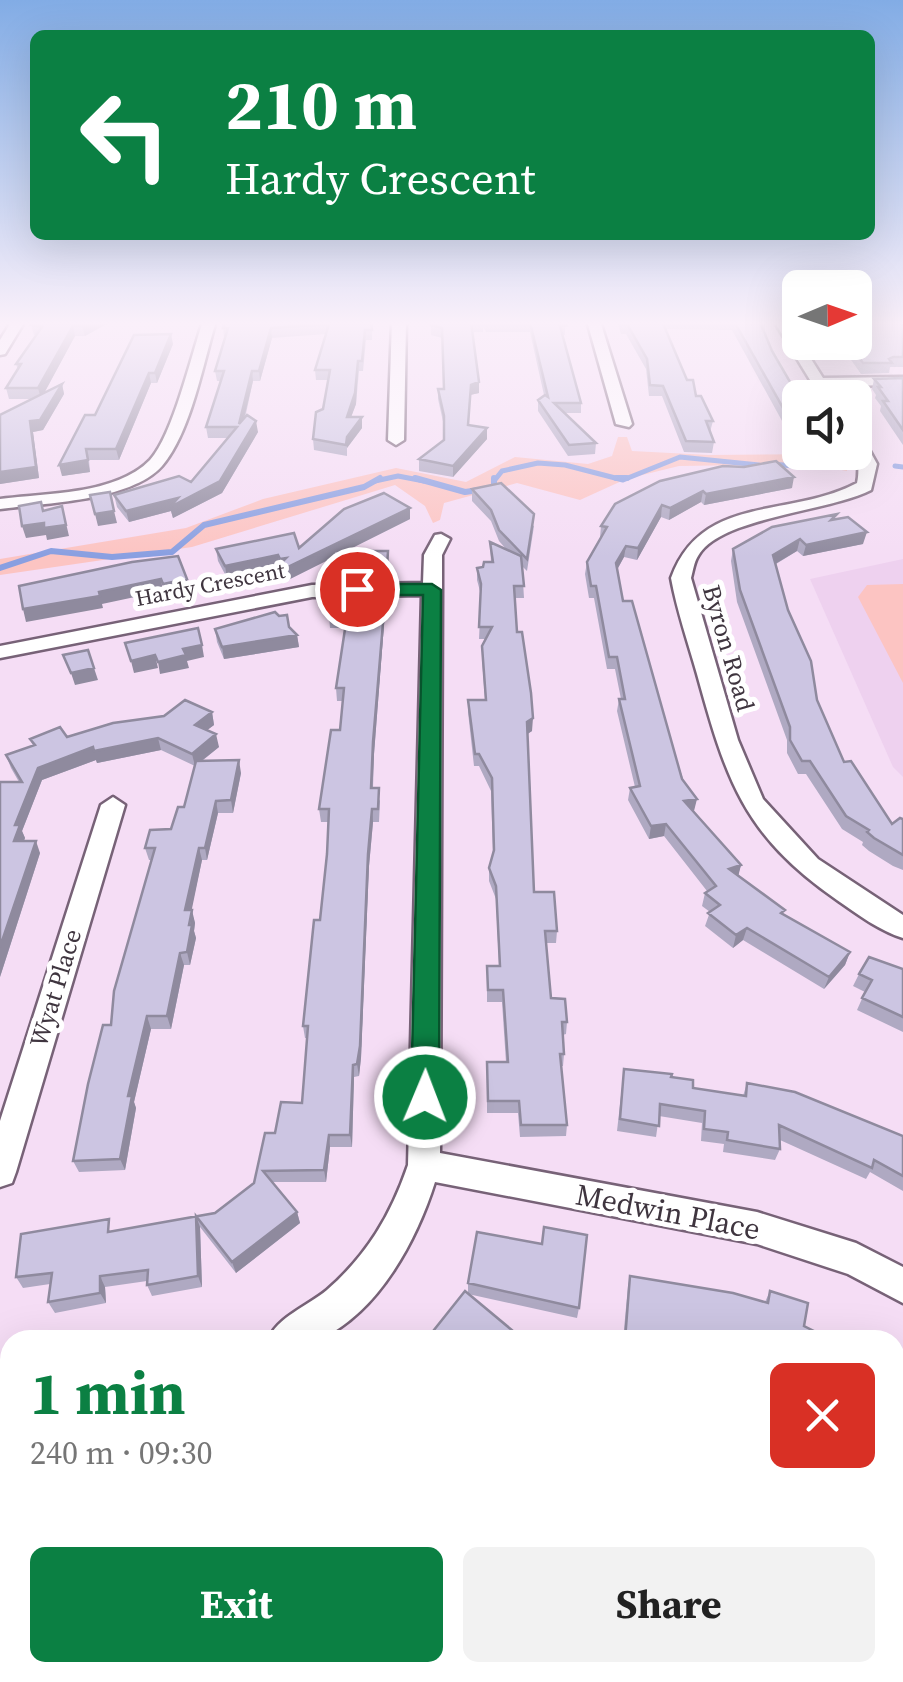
<!DOCTYPE html>
<html lang="en">
<head>
<meta charset="utf-8">
<style>
  body { margin:0; font-family:"Source Serif 4",serif; background:#f2f2f2; color:#222; height:100vh; display:flex; flex-direction:column; font-size:38px; white-space:nowrap }
  * { box-sizing:border-box; margin:0 }
  p { font-size:32px; color:#767676 }
  .icon { flex:none; width:55px; height:55px; fill:none; stroke:currentColor; stroke-width:2; stroke-linecap:round; stroke-linejoin:round }
  .map { position:relative; flex:1; overflow:hidden }
  .details { position:absolute; left:0px; top:1330px; width:905px; height:352px; display:flex; flex-direction:column; background:#fff; border-radius:30px 30px 0 0; box-shadow:0 10px 40px #0002 }
  .details>* { flex:none }
  .banner { position:absolute; left:30px; top:30px; width:845px; height:210px; border-radius:15px; box-shadow:0 10px 40px #0002; background:#0b8043; color:#fff; overflow:hidden }
  .needle { width:65px; rotate:88deg }
  .tools { position:absolute; left:782px; top:270px; display:grid; gap:20px }
  .tools a { display:grid; place-items:center; width:90px; height:90px; border-radius:15px; background:#fff; box-shadow:0 10px 40px #0002; font-size:50px }
  .pin { position:absolute; display:grid; place-items:center; width:85px; height:85px; color:#fff; margin:-42px; border:5px solid #fff; border-radius:50%; box-shadow:0 2px 10px #0007 }
  .me { position:absolute; width:110px; margin:-55px; rotate:1deg; stroke-linejoin:round; filter:drop-shadow(0 0 8px #0008) }
  .turn { display:flex; align-items:center; gap:35px; height:210px; padding:0 30px; font-size:45px }
  .turn .icon { width:130px; height:130px; stroke-width:2.5 }
  .turn b { display:block; font-size:70px; line-height:85px }
  .round { display:grid; place-items:center; flex:none; width:105px; height:105px; border-radius:15px; background:#f2f2f2 }
  .head { display:flex; align-items:center; justify-content:space-between; height:170px; padding:0 30px }
  h1 { font-size:60px; font-weight:700; line-height:75px; color:#0b8043 }
  .button { display:flex; gap:20px; margin-top:auto; padding:20px 30px }
  .button a { flex:1; height:115px; border-radius:15px; background:#0b8043; color:#fff; font-size:40px; font-weight:700; line-height:115px; text-align:center }
  .button a+a { background:#f2f2f2; color:#222 }
  .map>svg:first-child { display:block }
  .built { fill:#eed1ef }
  .green { fill:#fcc4c2 }
  .lines { fill:none; stroke-linecap:round; stroke-linejoin:round }
  .stream-far2 { stroke:#899fe1; stroke-width:5 }
  .stream-far1 { stroke:#899fe1; stroke-width:6 }
  .stream { stroke:#899fe1; stroke-width:11 }
  .minor-casing { stroke:#776277; stroke-width:5 }
  .minor { fill:#fff; fill-rule:evenodd }
  .wall { fill:#afa9c2 }
  .shaded-wall { fill:#8f8a9e }
  .building { fill:#ccc5e2; stroke:#8f8a9e; stroke-width:2.5 }
  .route { fill:#0b8043; stroke:#07532c; stroke-width:2.5 }
  .labels { text-anchor:middle; stroke-width:10; stroke-linejoin:round; paint-order:stroke }
  .far-street-label { font-size:22px; fill:#3f353f; stroke:#fff }
  .street-label { font-size:25px; fill:#3f353f; stroke:#fff }
  .near-street-label { font-size:30px; fill:#3f353f; stroke:#fff }
</style>
</head>
<body>
<div class="map">
<svg width="903" height="1682" viewBox="0 0 903 1682">
  <rect width="100%" height="100%" fill="#f5ddf5"/>
  <path class="built" d="M903,559V777L893,767L810,579Z"/>
  <path class="green" d="M618,437H627L632,451L709,455L844,454L847,471L809,464L679,466L626,479L580,500L517,483L444,503L440,520L433,523L425,506L395,485L192,547L0,575V559L186,528L263,499L396,468L466,482L515,457L588,464L612,456Z
    M903,584V683L858,597L867,585Z
    M895,1576L903,1582V1682H145L184,1672H895Z"/>
  <g class="lines">
    <path class="stream-far2" d="M773,464L803,467L847,458
      M895,466L903,467
      M375,481L398,476L424,481
      M494,481L502,471L538,463L565,465L623,480L680,457L759,465"/>
    <path class="stream-far1" d="M415,478L465,492L494,488V478
      M616,478H627
      M0,568L51,551L112,557L172,552L204,525L364,487L380,478"/>
    <path class="stream" d="M857,1672L870,1682
      M376,1682L387,1672"/>
    <g class="minor-casing">
      <path id="minor" d="M12,321H25L5,354L0,355V340Z
        M203,321H216C203,363 191,432 162,466C131,501 44,503 0,509V499C45,493 116,495 150,460C173,435 191,356 203,321Z
        M392,321H406L404,440L396,445L388,440Z
        M587,321H600L632,424L629,427L616,424Z
        M774,321H787L823,378L903,377V385L829,386L836,398H821Z
        M855,433L861,435L877,464L871,490C828,512 720,517 698,556C694,562 693,571 691,578L738,740L763,799L818,859L903,915V938C880,931 857,914 837,900C743,835 726,779 697,674C688,642 677,611 671,578C702,493 789,519 857,483C861,465 855,452 855,433Z
        M441,534L450,539L442,555V589L440,1153L757,1212L856,1243L903,1267V1303L848,1274L757,1244L435,1182C417,1239 380,1310 322,1338C308,1345 283,1340 268,1340C277,1317 308,1306 327,1290C367,1255 391,1215 408,1165L422,595L312,597L0,658V646L312,585L423,583L424,555L435,535Z
        M113,797L125,805L16,1172L12,1183L0,1187V1121L101,805Z
        M10,1392V1430L0,1432V1394Z"/>
    </g>
    <use href="#minor" class="minor"/>
  </g>
  <path class="wall" d="M112,321L85,336H75L44,393L62,384L64,394L43,430L33,432L39,478L0,484V415L32,399H9L6,388L18,370L16,364L36,335H34L31,325Z
    M372,321V340H366L363,371H359L356,404L351,417H362V428L347,448V456L314,450L313,439L323,409L328,380H316L315,370L326,334L272,338L260,381H253L245,418L258,432L222,493L173,518L171,511L129,522L117,507L114,495L191,482L228,438H208L206,427L221,381H217L215,371L224,338L223,328Z
    M431,321H568V327H565V335H563L581,403V413H565L596,443L595,454L568,456L538,411V400L544,395L530,332H486L483,326V332H472L479,382V393L470,395L468,425L487,439L453,477L419,471V459L444,440V426L438,399V389H444L442,338L431,335Z
    M617,321H766L764,332L772,351L800,399V450H798L732,330L665,329L687,380L713,421L710,432L714,442L712,453L684,452L662,396H649L646,369L626,334H621Z
    M903,321V367H890L889,373L861,374L849,357L836,353L829,342H855Z
    M173,344L157,383H151L119,460H89L90,472L62,476L95,415Z
    M903,378V445L880,411L881,406L875,398L876,395L872,389L874,379Z
    M660,481L792,488L704,505L701,502L669,520L661,517L637,560L624,557L617,570L623,601L694,811L741,865L738,875L783,914L850,952L845,965L824,989L743,940L733,948L705,926L710,912L702,906L705,893L707,891L664,836L649,839L628,800L630,788L635,787L617,711L619,699H621L615,669H607L594,598H589L585,574L587,562L600,538L601,526Z
    M472,489L534,526L527,571L522,566L524,598H515L517,632L532,731L527,734L534,892L557,931L556,943H546L551,998L567,1022L566,1034L563,1035L564,1054L563,1066H561L567,1125L566,1136L520,1137L518,1113H487V1074L506,1062L502,1002H487V966H499L496,899L489,881V868L493,853L491,791L479,766H474L468,712V700H485L482,659V646L486,639H479L481,595L477,580V568L483,567L491,562L490,542L506,549L499,541L491,521L472,501Z
    M410,508V519L346,551L388,563V580L334,581V557L286,581L280,567L227,578L218,561L216,549L299,548Z
    M835,519L863,544L803,556L797,551L776,564L788,610L817,700L844,762L892,824L903,819V870L893,866L869,851L862,845L863,842L842,829L806,774H798L787,753V740L737,602L731,561L733,549Z
    M386,587V599L374,754L373,788L380,801L379,822H373L369,866L361,1058L359,1076L354,1077L352,1147H330L326,1182H272L297,1212L300,1223L236,1273L200,1227L202,1287L152,1296L147,1285V1281L105,1287L106,1303L55,1313L48,1302L50,1284L23,1288L16,1277L114,1231L215,1213L254,1183L275,1133L302,1103L307,1038H305L303,1026L320,920L327,854L329,822H321L319,809L340,730L343,701H337L336,688L345,628H330L329,616Z
    M279,616L297,635L299,647L224,659L217,642L215,629Z
    M212,712L214,725L207,730L219,747L202,761L241,773L233,813H218L207,860H202L191,910L195,923L194,931L196,938L190,965H184L171,1029H151L134,1102L136,1108L125,1170L79,1172L73,1161L111,1025L152,860H149L145,848L171,829L184,807L195,766L161,750L97,763L96,760L42,780L22,831L25,838L24,841L40,853L0,977L19,782L11,768L6,755L33,746L30,739L67,737Z
    M903,969V1032L857,1010L865,992L853,986L859,974Z
    M624,1069L671,1077L693,1088L743,1096L747,1083L903,1136V1191L870,1172L866,1179L780,1140V1149L775,1160L723,1152L724,1144L701,1141L702,1123L659,1116L656,1137L617,1131Z
    M630,1276L765,1302L770,1291L804,1326L832,1340H623L628,1286Z
    M468,1283L579,1308L577,1318L468,1294Z
    M895,1361L903,1365V1454L895,1448Z"/>
  <path class="shaded-wall" d="M92,321H112L85,336L82,326Z
    M73,326L75,336L41,399L38,388Z
    M271,328L272,338L260,381L259,371Z
    M171,334L173,344L157,383L155,373Z
    M358,361L356,404L347,428V417Z
    M252,371L253,381L240,435L239,424Z
    M149,373L151,383L119,460L116,449Z
    M479,382V393L470,395L471,385Z
    M62,384L64,394L43,430L33,432L39,478L0,484V472L30,421Z
    M362,417V428L347,448V456V437Z
    M256,421L258,432L222,493L173,518L171,511L129,522L126,511L178,498Z
    M487,428V439L453,477V466Z
    M86,449L90,472L62,476L59,465Z
    M794,477L792,488L704,505L706,494Z
    M703,491L701,502L669,520L670,508Z
    M662,505L661,517L637,560L638,548Z
    M62,506L69,536L47,540L46,535L26,538L22,526Z
    M410,508V519L286,581L284,569L281,563V571L280,559Z
    M114,511L117,523L98,526L95,514Z
    M867,532L863,544L803,556L806,545Z
    M800,539L797,551L770,567L773,555Z
    M626,546L624,557L614,575L616,563Z
    M278,555L280,567L227,578L225,566Z
    M161,579L163,591L102,604L103,608L26,622L23,609Z
    M187,579L190,591L165,596L163,584Z
    M386,587V599L374,754L372,801L373,742Z
    M297,635L299,647L224,659L222,647Z
    M202,645L204,657L187,661L189,668L160,674L158,662L183,649Z
    M155,655L158,668L134,673L131,661Z
    M94,668L98,680L75,685L71,673Z
    M212,712L214,725L198,737L195,725Z
    M533,718L532,731L526,735L527,722Z
    M216,734L219,747L195,766L192,754Z
    M158,738L161,750L97,763L96,760L42,780L22,831L25,838L19,853L14,841L15,825L38,768L93,747Z
    M239,760L241,773L233,813L231,800Z
    M697,799L694,811L684,801Z
    M216,801L218,813L207,860L205,848Z
    M372,809L373,822L369,866L361,1058L359,1076L357,1064L368,854Z
    M666,824L664,836L649,839L651,826Z
    M36,841L40,853L0,977V947Z
    M199,848L202,860L189,923L185,910Z
    M741,865L738,877L729,869Z
    M192,910L195,923L194,931L196,938L190,965L187,952Z
    M747,928L743,940L733,948L736,935Z
    M850,952L845,965L824,989L829,977Z
    M180,953L184,965L171,1029L167,1016Z
    M147,1016L151,1029L134,1102L136,1108L125,1170L120,1159L128,1096Z
    M353,1065L354,1077L352,1147L350,1135Z
    M329,1135L330,1147L326,1182L324,1170Z
    M297,1212L300,1223L236,1273L232,1262Z
    M196,1216L200,1227L202,1287L198,1276Z
    M100,1276L105,1287L106,1303L100,1293Z
    M10,1598V1607L0,1610V1601Z"/>
  <path class="building" d="M34,321H92L82,326H73L38,388H6L21,364H16L42,327L31,325Z
    M225,321H371L372,330H365L362,361H358L355,393L347,417H362L347,437L346,445L313,439L316,412L323,409L330,370H315L329,324L271,328L259,371H252L239,424L247,415L256,421L220,481L170,507L178,498L126,511L114,495L179,476L191,482L237,427H206L224,371H215L228,328H223Z
    M431,321H483L471,322L479,382L471,385L468,425L487,428L453,466L419,459L444,440V416L438,389H444L442,328L431,325Z
    M486,321H564L566,325L560,326L581,403H554L596,443L569,445L538,400L545,395L548,397L530,322Z
    M621,321H662L687,380H693L696,396H701L713,421H706L714,442L686,441L663,386L650,385L647,359L627,324H622Z
    M734,321H766L760,322L772,351L800,399V438Z
    M855,321H903V357H893L889,359L892,363H863L851,347L838,342H855Z
    M171,334L155,373H149L116,449H86L88,460L59,465L85,415H95L134,335Z
    M903,378V430L883,401H888L878,387H881L874,379Z
    M62,384L40,420L30,421L36,467L0,472V415Z
    M776,461L794,477L706,494L703,491L670,508L662,505L638,548L626,546L616,563L623,601H632L682,779L697,799L684,801L741,865L729,869L785,910L781,913L850,952L829,977L747,928L736,935L708,913L720,905L705,893L716,886L666,824L651,826L630,788L640,786L619,699H625L617,657H609L596,586H591L587,562L607,527L601,526L615,504L660,481L723,466L744,467Z
    M501,483L534,514L527,559L499,530L491,510L472,489Z
    M110,492L114,511L95,514L90,495Z
    M384,493L410,508L284,569L281,563L286,558L280,559L278,555L225,566L216,549L294,533L299,548L344,509Z
    M41,502L43,511L62,506L66,525L44,528V523L22,526L19,506Z
    M837,514L831,520L848,517L867,532L806,545L800,539L773,555L788,610L811,661L817,700L844,762L851,761L892,824L900,818L903,819V855L874,838L867,832L869,830L846,816L810,761H802L790,740V727L740,590L733,549L772,527Z
    M490,542L521,556L524,586H514L517,632H522L531,693L533,718L527,722L534,892H554L557,931H545L551,998L565,999L567,1022H562L564,1054H560L567,1125H521L519,1101H488L487,1062H508L503,990H488L487,966H500L496,886L489,868L494,850L492,778L479,754H475L468,700H486L482,646L492,627H479L481,584L477,568L483,567L484,562H493Z
    M334,551H388L387,568L333,569Z
    M178,556L187,579L163,584L161,579L99,592L100,596L23,609L19,586L132,562Z
    M386,587L373,742L371,788H379L378,809H372L368,854L360,1046L357,1064L353,1065L350,1135H329L324,1170L263,1171L297,1212L232,1262L196,1216L198,1276L147,1285L148,1270L100,1276V1293L48,1302L52,1273L16,1277L21,1234L109,1219L108,1232L215,1213L254,1183L265,1133H275L281,1102L302,1103L308,1026H303L314,920H320L327,854L329,809H319L331,730H340L344,688H336L347,616H329L331,588Z
    M275,612L279,616L287,615L289,627L297,635L222,647L215,629Z
    M198,628L202,645L183,649L186,655L158,662L155,655L131,661L125,643Z
    M88,650L94,668L71,673L63,655Z
    M185,700L212,712L195,725L216,734L192,754L158,738L94,751L93,747L38,768L15,825H20L14,841H36L0,947V782H22L6,755L35,745L30,739L60,727L67,737L113,723L164,716Z
    M239,760L231,800L216,801L205,848H199L185,910H192L189,925H192L187,952L180,953L167,1016H147L128,1096H132L120,1159L73,1161L88,1084L103,1025H111L114,991L155,848H145L150,830L171,829L178,807H184L196,761Z
    M869,957L903,969V1017L862,998L872,980L859,974Z
    M624,1069L672,1074L671,1077L693,1080V1088L746,1096L747,1083L795,1092L903,1136V1176L874,1160L872,1168L779,1125L780,1149L727,1140L728,1132L704,1129L705,1111L660,1104L659,1126L620,1119Z
    M544,1227L587,1235L579,1308L468,1283L477,1232L542,1244Z
    M630,1276L733,1293L768,1303L770,1291L808,1303L804,1326L832,1340H625Z
    M465,1291L513,1331L507,1340H426Z
    M895,1361L903,1365V1440L895,1434Z
    M10,1506V1598L0,1601V1509Z"/>
  <linearGradient id="sky" x2="0" y2="1"><stop stop-color="#82ace5"/><stop offset="0.58" stop-color="#faf0fa"/><stop offset="1" stop-color="#faf0fa" stop-opacity="0"/></linearGradient>
  <rect width="903" height="557" fill="url(#sky)"/>
  <path class="route" d="M432,584L441,590L439,1097L435,1106L425,1109L415,1106L411,1097L423,595H357L348,589L357,584Z"/>
  <g class="labels">
    <g class="far-street-label">
      <text transform="translate(210 584) rotate(-11)" y="8">Hardy Crescent</text>
    </g>
    <g class="street-label">
      <text transform="translate(729 648) rotate(74)" y="9">Byron Road</text>
      <text transform="translate(55 988) rotate(-73)" y="9">Wyat Place</text>
    </g>
    <g class="near-street-label">
      <text transform="translate(668 1212) rotate(11)" y="10">Medwin Place</text>
    </g>
  </g>
</svg>
<div class="tools">
<a><svg class="needle" viewBox="-14 -14 28 28"><path d="M0-13l5 13h-10z" fill="#e53935"/><path d="M0 13l5-13h-10z" fill="#767676"/></svg></a>
<a><svg class="icon" aria-label="sound" viewBox="0 0 24 24"><path d="M4 9h4l5-4v14l-5-4H4zM17 9q2 3 0 6"/></svg></a>
</div>
<div class="pin" style="left:357px;top:589px;background:#d93025"><svg class="icon" aria-label="arrive" viewBox="0 0 24 24"><path d="M6 21V4h12l-3 4 3 4H6"/></svg></div>
<svg class="me" style="left:425px;top:1097px" viewBox="-20 -20 40 40"><circle r="17" fill="#0b8043" stroke="#fff" stroke-width="3"/><path d="M0-11L8 9 0 5-8 9z" fill="#fff"/></svg>
<div class="banner">
<div class="turn"><svg class="icon" aria-label="left" viewBox="0 0 24 24"><path d="M17 20v-9H6M10 6l-5 5 5 5"/></svg><div><b>210 m</b>Hardy Crescent</div></div>
</div>
<section class="details">
<div class="head"><div><h1>1 min</h1><p>240 m · 09:30</p></div><a class="round" style="background:#d93025;color:#fff"><svg class="icon" aria-label="close" viewBox="0 0 24 24"><path d="M6 6l12 12M18 6L6 18"/></svg></a></div>
<div class="button"><a>Exit</a><a>Share</a></div>
</section>
</div>
</body>
</html>
